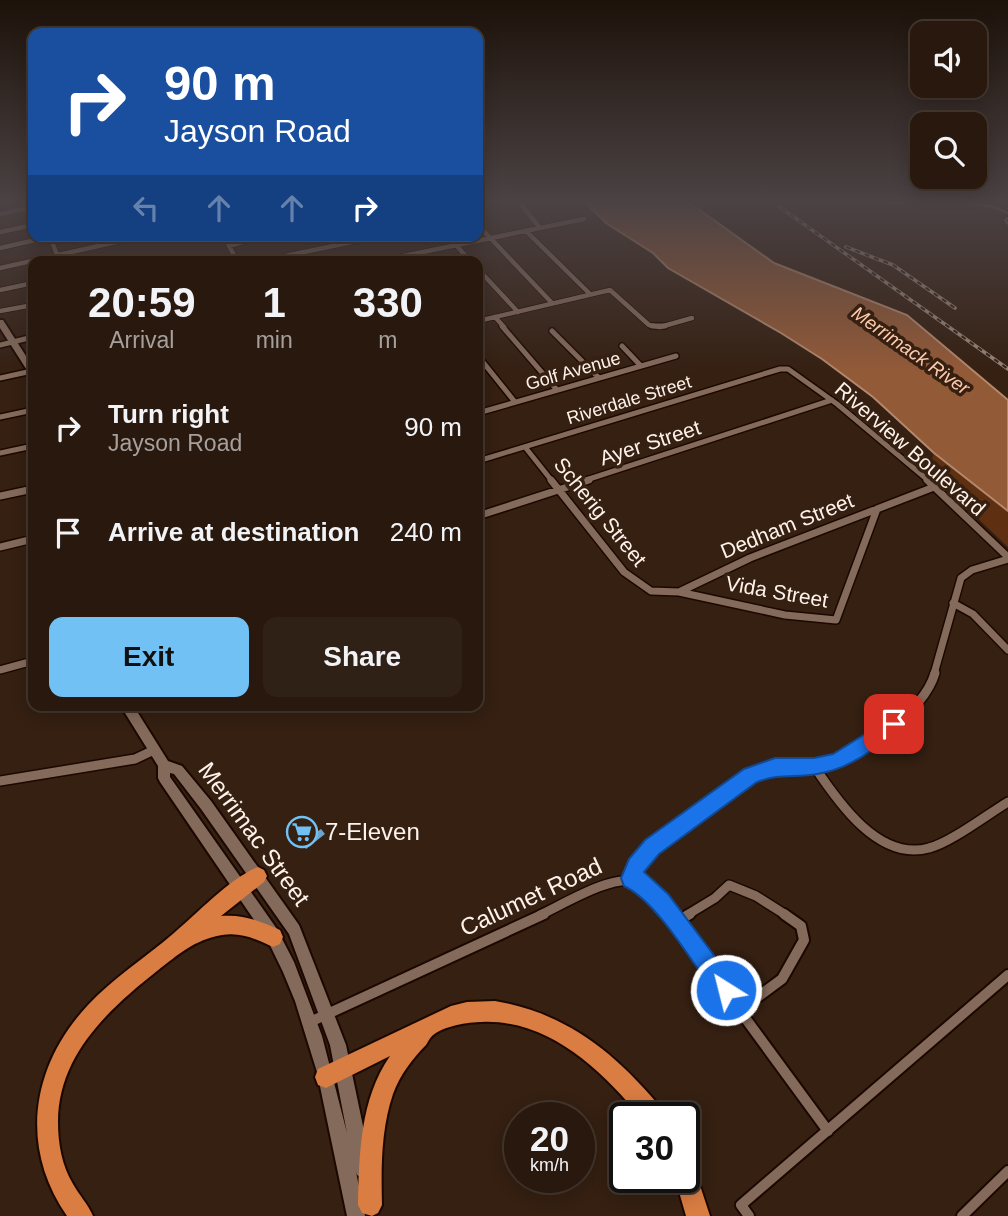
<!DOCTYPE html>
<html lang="en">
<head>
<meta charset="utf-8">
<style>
  body { margin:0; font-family:Helvetica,sans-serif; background:#302117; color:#f1f3f6; height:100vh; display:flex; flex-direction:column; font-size:26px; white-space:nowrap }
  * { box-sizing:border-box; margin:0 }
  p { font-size:23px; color:#a5a09e }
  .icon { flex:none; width:38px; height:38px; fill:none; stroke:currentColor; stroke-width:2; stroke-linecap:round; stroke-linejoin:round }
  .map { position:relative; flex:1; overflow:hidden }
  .side { position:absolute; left:28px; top:256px; width:455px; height:455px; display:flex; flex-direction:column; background:#28180e; border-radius:14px; box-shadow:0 4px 18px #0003,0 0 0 2px #44372e }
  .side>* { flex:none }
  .top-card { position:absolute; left:28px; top:28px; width:455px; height:214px; border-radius:14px; box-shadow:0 4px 18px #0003,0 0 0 2px #44372e; background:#1a4fa0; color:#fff; overflow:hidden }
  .fabs { position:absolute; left:910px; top:21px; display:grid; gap:14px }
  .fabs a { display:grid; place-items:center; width:77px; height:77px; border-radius:14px; background:#28180e; box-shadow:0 4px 18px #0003,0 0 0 2px #44372e; font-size:35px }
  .speed { position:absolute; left:504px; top:1102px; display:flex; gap:14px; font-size:35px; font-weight:700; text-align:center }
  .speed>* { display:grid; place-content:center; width:91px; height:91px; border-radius:50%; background:#28180e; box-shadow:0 4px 18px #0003,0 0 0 2px #44372e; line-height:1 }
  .speed small { font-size:18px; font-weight:400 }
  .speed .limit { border:4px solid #111; border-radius:10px; background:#fff; color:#111 }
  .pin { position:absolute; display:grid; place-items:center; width:60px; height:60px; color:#fff; margin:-30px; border-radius:14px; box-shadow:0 4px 10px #0006 }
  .me { position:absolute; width:77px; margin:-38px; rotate:324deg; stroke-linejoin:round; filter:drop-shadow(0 0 5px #0008) }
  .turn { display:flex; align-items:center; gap:24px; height:147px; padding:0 21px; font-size:32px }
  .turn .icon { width:91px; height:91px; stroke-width:2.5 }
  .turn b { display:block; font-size:49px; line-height:60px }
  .lanes { display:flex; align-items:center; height:66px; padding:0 21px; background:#0003; justify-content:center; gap:35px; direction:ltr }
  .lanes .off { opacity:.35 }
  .eta { display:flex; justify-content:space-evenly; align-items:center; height:119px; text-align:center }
  .eta b { font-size:42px; font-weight:700; line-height:49px }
  .action { display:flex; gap:14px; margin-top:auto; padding:14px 21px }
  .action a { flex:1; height:80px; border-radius:14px; background:#72c1f5; color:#111; font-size:28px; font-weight:700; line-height:80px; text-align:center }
  .action a+a { background:#302117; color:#f1f3f6 }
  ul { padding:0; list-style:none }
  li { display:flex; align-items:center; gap:21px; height:105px; padding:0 21px }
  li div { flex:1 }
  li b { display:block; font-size:26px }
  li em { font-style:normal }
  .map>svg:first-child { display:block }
  .built { fill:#3e2311 }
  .green { fill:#5e3011 }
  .water { fill:#935a38; stroke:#b3886e; stroke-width:2 }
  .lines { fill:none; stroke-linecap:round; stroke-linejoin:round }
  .stream { stroke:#b3886e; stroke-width:2 }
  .building { fill:#68a6d0 }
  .street-far4-casing { stroke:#1c0801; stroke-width:6 }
  .street-far3-casing { stroke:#1c0801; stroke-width:8 }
  .street-far2-casing { stroke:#1c0801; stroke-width:10 }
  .street-far1-casing { stroke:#1c0801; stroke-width:12 }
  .street-casing { stroke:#1c0801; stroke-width:14 }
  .secondary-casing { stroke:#1c0801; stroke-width:4 }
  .highway-casing { stroke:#1c0801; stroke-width:4 }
  .street-far4 { stroke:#846a5b; stroke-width:4.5 }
  .street-far3 { stroke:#846a5b; stroke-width:5 }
  .street-far2 { stroke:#846a5b; stroke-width:7 }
  .street-far1 { stroke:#846a5b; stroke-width:9 }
  .street { stroke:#846a5b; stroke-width:10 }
  .secondary { fill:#846a5b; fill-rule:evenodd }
  .highway { fill:#d97d42; fill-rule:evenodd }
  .rail-casing { stroke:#958479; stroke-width:3.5 }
  .rail { stroke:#352012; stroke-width:2; stroke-dasharray:5; stroke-linecap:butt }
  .route { fill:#1a73e8; stroke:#114b97; stroke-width:2 }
  .labels { text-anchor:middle; stroke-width:7; stroke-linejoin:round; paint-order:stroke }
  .far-street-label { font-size:18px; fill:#fef2eb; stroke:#352012 }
  .far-water-label { font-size:19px; font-style:italic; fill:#fdc9ab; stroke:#352012 }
  .street-label { font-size:21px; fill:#fef2eb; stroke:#352012 }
  .near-poi-label { font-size:24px; fill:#fef2eb; stroke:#352012; text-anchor:start }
  .near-street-label { font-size:24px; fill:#fef2eb; stroke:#352012 }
</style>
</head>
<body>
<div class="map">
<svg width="1008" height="1216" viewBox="0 0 1008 1216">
  <rect width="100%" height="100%" fill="#352012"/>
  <path class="built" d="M33,208V224L0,231V215Z"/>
  <path class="green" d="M934,453L1008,511V547L928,471Z"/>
  <path class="water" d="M586,203H690L774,263L907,315L1008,400V511L934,453L873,397L822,359L781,333L668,268L653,253L606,223Z"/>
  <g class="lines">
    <path class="stream" d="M886,203H901
      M967,203L993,207L1008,213
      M1008,218L1005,220L1008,224"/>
  </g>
  <path class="building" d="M302,818L314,834L321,829L325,834L306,849L289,828Z"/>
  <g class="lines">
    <g class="street-far4-casing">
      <path id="street-far4" d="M520,203L540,228
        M0,214L33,207
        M478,225L552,303
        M526,231L590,294
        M0,232L33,225
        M50,236L57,255
        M224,236L237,261
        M456,245L470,261
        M229,246L263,236
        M0,248L53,236
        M261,261L381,236
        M379,261L584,219
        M0,268L143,236
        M478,269L518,312
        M0,290L33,283
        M0,311L33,305
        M495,317L504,327
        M478,321L610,290L649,325L660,327L692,318"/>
    </g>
    <g class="street-far3-casing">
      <path id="street-far3" d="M502,326L557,390
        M652,326H665
        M552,331L599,378
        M0,345L33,337
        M622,346L641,366
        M478,356L515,402
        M0,378L32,371
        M478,413L676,356
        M0,417L33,410
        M525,447L552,481
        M0,453L33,446
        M478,461L780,369H788L837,404L929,481
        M583,481L832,400"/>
    </g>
    <g class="street-far2-casing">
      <path id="street-far2" d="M551,480L624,572L651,591L679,592L750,558L934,487
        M927,480L1008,557
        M0,496L33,489
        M478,516L589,480
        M0,547L33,539
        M679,592L785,615L836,620L877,509
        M953,603L973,614L1008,650
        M0,670L33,661
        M934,674L961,578L972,570L1008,559"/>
    </g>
    <g class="street-far1-casing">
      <path id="street-far1" d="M814,766C838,802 879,862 929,848C950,843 988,814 1008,802
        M0,781L135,759L154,750
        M631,878L647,851L758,772C765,770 772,767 779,766C791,764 804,768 816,765C857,756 923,714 935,673
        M540,915C562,905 614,873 636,882C651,887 662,903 671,915
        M687,915L715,898L729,885L756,896L786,915"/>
    </g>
    <g class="street-casing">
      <path id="street" d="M669,914L828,1131
        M676,922L690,914
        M740,1010L782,979L804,940L801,926L784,914
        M310,1022L544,914
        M749,1216L741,1205L1008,975
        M962,1216L1008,1171"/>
    </g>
    <g class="secondary-casing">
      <path id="secondary" d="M0,320H3L33,367V375H30L0,328Z
        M120,705H133L168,761L182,766L211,801L299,925L346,1045L372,1169L369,1175L363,1178L357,1175L356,1172L365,1216H347L317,1072L295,1001L283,972L267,939L160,782L158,778V766ZM170,773L174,774L201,809L289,934L330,1045L347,1133L322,1036L294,962L277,929L170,777Z"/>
    </g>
    <g class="highway-casing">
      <path id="highway" d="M258,867L264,870L267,876L264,882L221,916C243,914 260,921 280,930L283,937L280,944L273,947C256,939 241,932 222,935C194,940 179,954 157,971C109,1009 58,1055 58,1122C58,1144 62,1166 73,1184C79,1195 88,1204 93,1216H67C19,1147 31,1066 88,1005C113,978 145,958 174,933C198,913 229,879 258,867Z
        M495,1001C569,1014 616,1054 663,1110L666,1118H641C602,1070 548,1019 482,1022C468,1022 443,1026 432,1036C429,1039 428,1042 426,1045C412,1059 400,1075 393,1094C381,1129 381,1168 382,1205L378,1213L372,1216L362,1213L358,1205C359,1155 360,1099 390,1056L326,1088L318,1085L315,1077L318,1069L451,1006L467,1002Z
        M684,1158L692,1161L710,1216H686L675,1178H684Z"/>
    </g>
    <use href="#street-far4" class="street-far4"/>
    <use href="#street-far3" class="street-far3"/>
    <use href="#street-far2" class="street-far2"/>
    <use href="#street-far1" class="street-far1"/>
    <use href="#street" class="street"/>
    <use href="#secondary" class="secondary"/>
    <use href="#highway" class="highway"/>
    <g class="rail-casing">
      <path id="rail" d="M774,203L1008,369
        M846,247L893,265L955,308"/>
    </g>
    <use href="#rail" class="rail"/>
  </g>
  <linearGradient id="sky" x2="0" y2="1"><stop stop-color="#1d120a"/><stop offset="0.54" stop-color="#4b4244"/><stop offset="1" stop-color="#4b4244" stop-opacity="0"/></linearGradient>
  <rect width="1008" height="373" fill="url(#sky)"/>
  <path class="route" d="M894,716L900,718L903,724L900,729C874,749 850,769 817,774C795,778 780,773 757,782L659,854L644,872L668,894L734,982L737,990L734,998L726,1001L718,998C695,967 657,901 624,886L621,878L629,859L645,840L744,769L775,758H814L833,754Z"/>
  <defs>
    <g id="supermarket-ring" transform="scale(1.575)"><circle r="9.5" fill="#352012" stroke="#72c1f5" stroke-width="1.5"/><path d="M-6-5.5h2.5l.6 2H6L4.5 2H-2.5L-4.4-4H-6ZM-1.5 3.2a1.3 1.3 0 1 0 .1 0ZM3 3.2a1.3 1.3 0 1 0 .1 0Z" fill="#72c1f5"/></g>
  </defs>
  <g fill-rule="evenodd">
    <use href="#supermarket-ring" x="302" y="832"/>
  </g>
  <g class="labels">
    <g class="far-street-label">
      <text transform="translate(573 371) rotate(-16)" y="6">Golf Avenue</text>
      <text transform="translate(629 400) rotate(-17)" y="6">Riverdale Street</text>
    </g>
    <g class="far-water-label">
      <text transform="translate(911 350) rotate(35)" y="7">Merrimack River</text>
    </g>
    <g class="street-label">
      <text transform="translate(650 443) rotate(-18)" y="7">Ayer Street</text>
      <text transform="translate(910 449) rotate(41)" y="7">Riverview Boulevard</text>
      <text transform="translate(600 512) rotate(51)" y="7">Scherig Street</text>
      <text transform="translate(787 526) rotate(-22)" y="7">Dedham Street</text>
      <text transform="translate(777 592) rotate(10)" y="7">Vida Street</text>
    </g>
    <g class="near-poi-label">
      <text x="325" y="840">7-Eleven</text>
    </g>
    <g class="near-street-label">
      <text transform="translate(254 834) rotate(54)" y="8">Merrimac Street</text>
      <text transform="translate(531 897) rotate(-25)" y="8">Calumet Road</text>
    </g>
  </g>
</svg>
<div class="fabs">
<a><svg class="icon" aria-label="sound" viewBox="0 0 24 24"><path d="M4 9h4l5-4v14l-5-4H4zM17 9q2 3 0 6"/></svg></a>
<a><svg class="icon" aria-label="search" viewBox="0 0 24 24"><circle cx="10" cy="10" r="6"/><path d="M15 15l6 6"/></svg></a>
</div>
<div class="speed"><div>20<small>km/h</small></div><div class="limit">30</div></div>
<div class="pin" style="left:894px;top:724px;background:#d93025"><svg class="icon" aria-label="arrive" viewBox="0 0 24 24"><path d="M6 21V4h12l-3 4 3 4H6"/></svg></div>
<svg class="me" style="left:726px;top:990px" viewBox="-20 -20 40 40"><circle r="17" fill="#1a73e8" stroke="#fff" stroke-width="3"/><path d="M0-11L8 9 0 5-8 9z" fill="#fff"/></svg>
<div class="top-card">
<div class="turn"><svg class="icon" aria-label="right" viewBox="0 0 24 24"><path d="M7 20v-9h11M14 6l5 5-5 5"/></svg><div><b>90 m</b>Jayson Road</div></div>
<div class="lanes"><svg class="icon off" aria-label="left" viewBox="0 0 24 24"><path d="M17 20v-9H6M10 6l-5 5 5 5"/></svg><svg class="icon off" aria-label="ahead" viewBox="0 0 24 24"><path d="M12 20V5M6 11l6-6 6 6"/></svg><svg class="icon off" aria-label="ahead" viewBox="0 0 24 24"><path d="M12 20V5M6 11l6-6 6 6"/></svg><svg class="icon" aria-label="right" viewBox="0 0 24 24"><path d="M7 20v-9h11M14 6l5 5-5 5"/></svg></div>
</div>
<section class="side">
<div class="eta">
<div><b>20:59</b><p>Arrival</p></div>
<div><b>1</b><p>min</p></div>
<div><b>330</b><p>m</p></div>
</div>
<ul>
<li><svg class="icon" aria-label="right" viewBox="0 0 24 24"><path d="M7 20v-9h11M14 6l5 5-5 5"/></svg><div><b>Turn right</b><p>Jayson Road</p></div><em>90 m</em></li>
<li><svg class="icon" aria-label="arrive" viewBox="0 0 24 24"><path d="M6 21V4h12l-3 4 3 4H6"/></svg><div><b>Arrive at destination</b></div><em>240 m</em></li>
</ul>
<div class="action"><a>Exit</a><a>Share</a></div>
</section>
</div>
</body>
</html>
